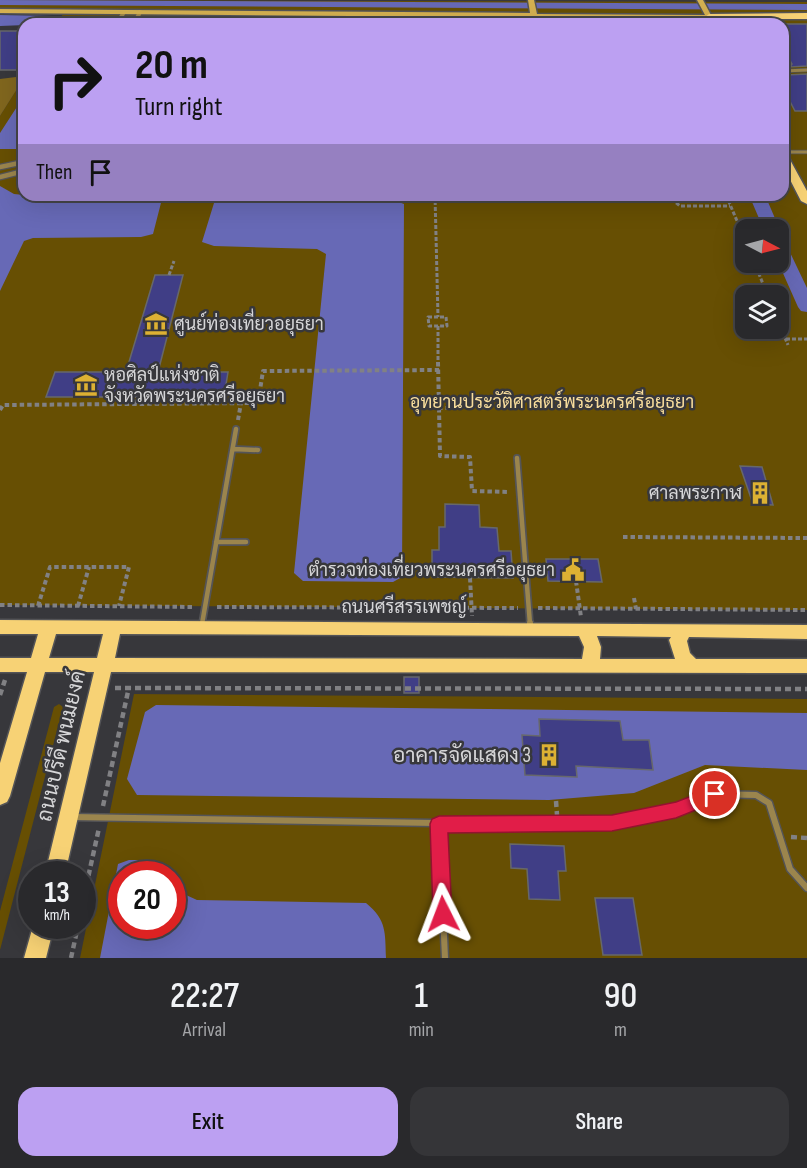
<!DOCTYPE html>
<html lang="en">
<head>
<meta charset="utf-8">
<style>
  body { margin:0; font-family:"Sofia Sans Condensed",Sarabun,sans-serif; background:#353538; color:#f1f3f6; height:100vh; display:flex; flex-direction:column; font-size:22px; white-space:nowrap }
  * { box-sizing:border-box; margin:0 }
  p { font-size:20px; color:#a5a6a9 }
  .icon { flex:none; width:33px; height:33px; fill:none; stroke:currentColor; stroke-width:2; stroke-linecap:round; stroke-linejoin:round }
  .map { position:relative; height:958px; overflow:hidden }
  .side { display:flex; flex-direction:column; background:#29292c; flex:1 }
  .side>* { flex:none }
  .banner { position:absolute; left:18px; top:18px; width:771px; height:183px; border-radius:18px; box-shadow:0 6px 24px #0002,0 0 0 2px #454548; background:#bca0f2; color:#111; overflow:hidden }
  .needle { width:39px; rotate:96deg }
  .fabs { position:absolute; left:735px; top:219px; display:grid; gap:12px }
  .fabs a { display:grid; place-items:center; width:54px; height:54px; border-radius:12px; background:#29292c; box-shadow:0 6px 24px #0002,0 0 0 2px #454548; font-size:30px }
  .speed { position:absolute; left:18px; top:861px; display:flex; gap:12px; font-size:30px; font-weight:700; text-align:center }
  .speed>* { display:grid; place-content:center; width:78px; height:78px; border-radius:50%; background:#29292c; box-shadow:0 6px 24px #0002,0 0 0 2px #454548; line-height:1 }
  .speed small { font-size:15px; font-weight:400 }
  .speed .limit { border:9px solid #d22; background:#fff; color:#111 }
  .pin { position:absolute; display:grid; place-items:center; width:51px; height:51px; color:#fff; margin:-26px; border:3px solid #fff; border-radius:50%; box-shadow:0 2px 6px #0007 }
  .me { position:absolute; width:66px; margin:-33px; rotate:357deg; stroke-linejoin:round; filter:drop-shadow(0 0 4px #0008) }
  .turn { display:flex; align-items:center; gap:21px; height:126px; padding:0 18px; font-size:27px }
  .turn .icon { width:78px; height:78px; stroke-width:2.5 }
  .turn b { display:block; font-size:42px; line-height:51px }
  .then { display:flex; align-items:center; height:57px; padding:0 18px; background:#0003; gap:12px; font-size:22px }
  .eta { display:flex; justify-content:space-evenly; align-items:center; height:102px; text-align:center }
  .eta b { font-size:36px; font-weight:600; line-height:42px }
  .primary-button { display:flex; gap:12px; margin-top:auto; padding:12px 18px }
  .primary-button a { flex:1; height:69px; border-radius:18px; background:#bca0f2; color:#111; font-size:24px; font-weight:600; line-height:69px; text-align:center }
  .primary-button a+a { background:#353538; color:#f1f3f6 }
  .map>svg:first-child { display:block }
  .green { fill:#674f03; fill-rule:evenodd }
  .forest { fill:#80661e }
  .water { fill:#6769b6 }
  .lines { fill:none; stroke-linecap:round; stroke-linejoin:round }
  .canal { fill:#6769b6; fill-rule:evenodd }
  .building { fill:#403e86; stroke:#67686b; stroke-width:1.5 }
  .lane-far2-casing { stroke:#545457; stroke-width:4.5 }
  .lane-far1-casing { stroke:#545457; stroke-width:8 }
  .lane-casing { stroke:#545457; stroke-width:9 }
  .street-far1-casing { stroke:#545457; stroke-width:5 }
  .street-casing { stroke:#545457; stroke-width:7 }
  .secondary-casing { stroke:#545457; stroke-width:3 }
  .primary-casing { stroke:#545457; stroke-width:3 }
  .path-far2 { stroke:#818184; stroke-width:3; stroke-dasharray:4 2; stroke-linecap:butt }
  .path-far1 { stroke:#818184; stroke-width:4; stroke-dasharray:4.5 3; stroke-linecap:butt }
  .path { stroke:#818184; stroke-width:4.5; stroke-dasharray:6 4; stroke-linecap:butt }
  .lane-far2 { stroke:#9b854d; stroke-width:3 }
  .lane-far1 { stroke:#9b854d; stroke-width:4.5 }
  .lane { stroke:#9b854d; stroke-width:6 }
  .street-far1 { stroke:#9b854d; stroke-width:4 }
  .street { stroke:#9b854d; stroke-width:4.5 }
  .secondary { fill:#d4b051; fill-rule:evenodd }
  .primary { fill:#f7d275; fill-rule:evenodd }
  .route { fill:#e11d48; stroke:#92132f; stroke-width:1.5 }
  .labels { text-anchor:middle; stroke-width:5; stroke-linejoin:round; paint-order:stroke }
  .poi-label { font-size:18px; fill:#d6d6d8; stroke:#37373b; text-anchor:start }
  .park-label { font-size:18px; fill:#f8dd9c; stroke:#37373b }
  .street-label { font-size:18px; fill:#d6d6d8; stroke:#37373b }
  .near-street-label { font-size:21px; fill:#d6d6d8; stroke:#37373b }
  .near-poi-label { font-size:21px; fill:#d6d6d8; stroke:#37373b; text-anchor:end }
</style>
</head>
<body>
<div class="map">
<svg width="807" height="958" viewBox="0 0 807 958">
  <rect width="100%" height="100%" fill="#37373b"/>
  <path class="green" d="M0,0L807,2V610L0,605V116L24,78V195H783V24H57L66,9L0,8ZM746,230H778V262H746ZM746,296H778V328H746Z
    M134,694L807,699V958H80ZM122,874H172V926H122Z
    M59,704L63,707L0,950V911L54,707Z"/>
  <path class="forest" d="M24,76V78L0,116V79Z"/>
  <path class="water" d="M0,15L53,16L56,17L52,24L0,26Z
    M24,96V149H0V133Z
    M0,186L14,194L24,195L153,197L162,199L153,234L141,237L33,238L24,241L0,291Z
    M224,199H390L404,204L402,577L393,582L303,581L294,573L326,254L317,249L214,246L202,242L214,203Z
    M156,705L807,713V770L705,765L634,793L549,800L137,795L127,779L145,712Z
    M129,860H150L161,874H122V926H172L173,889L197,900L366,903C387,920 385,933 386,958H100L118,864Z"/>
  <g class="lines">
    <path class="canal" d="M0,0L807,4V10L0,5Z
      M396,17L400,18L402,24H390L392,18Z
      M749,195H765L780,230L778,232V230H764Z
      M778,239L786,244L807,288V312L801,311L798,307L778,262Z"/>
  </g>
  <path class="building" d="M783,24H807V66L790,67L792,64L783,49Z
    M0,31H24V59L18,70H0Z
    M807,74V111H795L783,88V80L786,75Z
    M155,275H183L158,372H228L224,397H46L55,372H126Z
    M740,466L762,467L773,505L753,504Z
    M445,504L479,505L480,527L497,528L499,551H511L513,578L432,577V550H439V527H445Z
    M546,559H598L602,582L548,581Z
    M404,677H419V693H404Z
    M539,719L620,721L623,740H649L653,770L576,766L577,777L525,775L522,735L540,736Z
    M510,844L564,846L566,871H558L560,900L529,899L527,869L511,868Z
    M595,898H633L642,955H603Z"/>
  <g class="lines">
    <g class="lane-far2-casing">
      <path id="lane-far2" d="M438,23L509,24
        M783,71L807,70
        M783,152H807"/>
    </g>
    <g class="lane-far1-casing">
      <path id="lane-far1" d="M233,449L258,450
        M517,458L530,624
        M216,542H246
        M202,624L236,429"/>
    </g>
    <g class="lane-casing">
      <path id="lane" d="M530,623V629
        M72,817L558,825L612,823L677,809L715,794L756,795L769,803L790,869L807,888
        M439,824L445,958"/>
    </g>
    <g class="street-far1-casing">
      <path id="street-far1" d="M117,24L124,12
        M134,24L140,12"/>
    </g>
    <g class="street-casing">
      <path id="street" d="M0,167L24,162
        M0,177L24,171"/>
    </g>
    <g class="secondary-casing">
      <path id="secondary" d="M528,0H534L537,14L705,15L697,0H703L712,17L709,19L0,13V9L530,13Z"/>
    </g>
    <g class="primary-casing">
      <path id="primary" d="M807,13V19H715L717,24H709L705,17L709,14Z
        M783,153L788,156L807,191V204L801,201L783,166Z
        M0,620L807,625V639L689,637L687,641L690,653L696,659H807V673L111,672L65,874H45L94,672H45L10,796L7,802L0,805V763L27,672H0V658H31L38,634H0ZM56,634H103L97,658H49ZM120,634L579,636L584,647L582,659L115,658ZM597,636L671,637L669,640L675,659H600L601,647Z
        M33,926H54L46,958H24Z"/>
    </g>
    <path class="path-far2" d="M435,195L438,317
      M667,195L680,206H730
      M726,195L746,242
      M754,262L768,296
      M169,275L174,261
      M428,317H446L447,326H429Z
      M778,321L788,345
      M438,326V363
      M786,339H807"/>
    <path class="path-far1" d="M438,362L439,408H451
      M135,404L136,397
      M439,408L440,456L470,457L472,491L509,492
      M0,410L3,405L258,403L263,371L439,370
      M238,420L241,403
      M623,537L807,538
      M470,578L472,616
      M576,581L581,617
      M634,598L636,609
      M0,605L194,607
      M38,606L50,567H129L119,606
      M78,606L89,567
      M217,607L518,608
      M538,608L807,610"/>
    <path class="path" d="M115,688L807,689
      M0,695L5,680
      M556,801L557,815
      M103,806L129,687
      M791,837L807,838
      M82,905L99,828
      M71,958L78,926"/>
    <use href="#lane-far2" class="lane-far2"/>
    <use href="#lane-far1" class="lane-far1"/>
    <use href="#lane" class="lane"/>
    <use href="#street-far1" class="street-far1"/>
    <use href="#street" class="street"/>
    <use href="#secondary" class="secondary"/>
    <use href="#primary" class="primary"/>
  </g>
  <path class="route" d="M715,787L721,789L724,794L721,800L676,818L612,831L448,833L452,914L449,920L443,923L436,920L433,914L430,824L432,819L439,816L612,815L676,802Z"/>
  <defs>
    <g id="museum-bare" transform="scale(1.8)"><path d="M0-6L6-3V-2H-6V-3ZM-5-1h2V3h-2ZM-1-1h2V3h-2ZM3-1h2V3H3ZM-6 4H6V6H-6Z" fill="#ddb133" stroke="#37373b" stroke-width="2.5" paint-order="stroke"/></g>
    <g id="building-bare" transform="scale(1.8)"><path d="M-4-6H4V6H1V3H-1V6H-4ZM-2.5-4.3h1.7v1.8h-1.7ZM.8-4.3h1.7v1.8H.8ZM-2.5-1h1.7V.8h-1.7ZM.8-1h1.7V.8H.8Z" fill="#ddb133" stroke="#37373b" stroke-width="2.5" paint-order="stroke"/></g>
    <g id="civic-bare" transform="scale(1.8)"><path d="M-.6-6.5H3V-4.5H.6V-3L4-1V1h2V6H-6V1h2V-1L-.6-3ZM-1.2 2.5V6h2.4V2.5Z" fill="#ddb133" stroke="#37373b" stroke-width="2.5" paint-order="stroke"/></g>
  </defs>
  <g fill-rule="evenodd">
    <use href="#museum-bare" x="156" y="324"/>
    <use href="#museum-bare" x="86" y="385"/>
    <use href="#building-bare" x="760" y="493"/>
    <use href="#civic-bare" x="573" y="570"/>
    <use href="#building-bare" x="549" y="755"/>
  </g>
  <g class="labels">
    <g class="poi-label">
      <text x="174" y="330">ศูนย์ท่องเที่ยวอยุธยา</text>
      <text x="104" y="381">หอศิลป์แห่งชาติ<tspan x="104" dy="21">จังหวัดพระนครศรีอยุธยา</tspan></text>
      <text x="742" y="499" text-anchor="end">ศาลพระกาฬ</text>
      <text x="555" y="576" text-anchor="end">ตำรวจท่องเที่ยวพระนครศรีอยุธยา</text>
    </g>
    <g class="park-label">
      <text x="552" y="408">อุทยานประวัติศาสตร์พระนครศรีอยุธยา</text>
    </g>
    <g class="street-label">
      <text x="404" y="613">ถนนศรีสรรเพชญ์</text>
    </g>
    <g class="near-street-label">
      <text transform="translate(61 746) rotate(-77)" y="7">ถนนปรีดี พนมยงค์</text>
    </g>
    <g class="near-poi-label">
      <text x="531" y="762">อาคารจัดแสดง 3</text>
    </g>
  </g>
</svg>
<div class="fabs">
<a><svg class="needle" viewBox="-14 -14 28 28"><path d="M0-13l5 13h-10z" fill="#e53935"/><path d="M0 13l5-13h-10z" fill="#a5a6a9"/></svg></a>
<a><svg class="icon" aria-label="layers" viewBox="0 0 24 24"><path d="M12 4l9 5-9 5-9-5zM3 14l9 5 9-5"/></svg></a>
</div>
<div class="speed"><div>13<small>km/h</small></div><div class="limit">20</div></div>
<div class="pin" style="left:715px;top:794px;background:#d93025"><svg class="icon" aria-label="arrive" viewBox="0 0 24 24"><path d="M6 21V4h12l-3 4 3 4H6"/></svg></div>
<svg class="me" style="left:443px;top:914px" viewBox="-20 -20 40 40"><path d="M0-17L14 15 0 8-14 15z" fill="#e11d48" stroke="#fff" stroke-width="4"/></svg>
<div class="banner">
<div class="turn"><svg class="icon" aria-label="right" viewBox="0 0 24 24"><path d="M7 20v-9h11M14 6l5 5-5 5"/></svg><div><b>20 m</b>Turn right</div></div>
<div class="then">Then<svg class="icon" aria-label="arrive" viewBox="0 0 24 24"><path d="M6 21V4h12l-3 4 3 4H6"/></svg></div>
</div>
</div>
<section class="side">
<div class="eta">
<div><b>22:27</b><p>Arrival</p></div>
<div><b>1</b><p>min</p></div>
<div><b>90</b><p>m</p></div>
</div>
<div class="primary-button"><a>Exit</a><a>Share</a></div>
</section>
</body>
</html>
